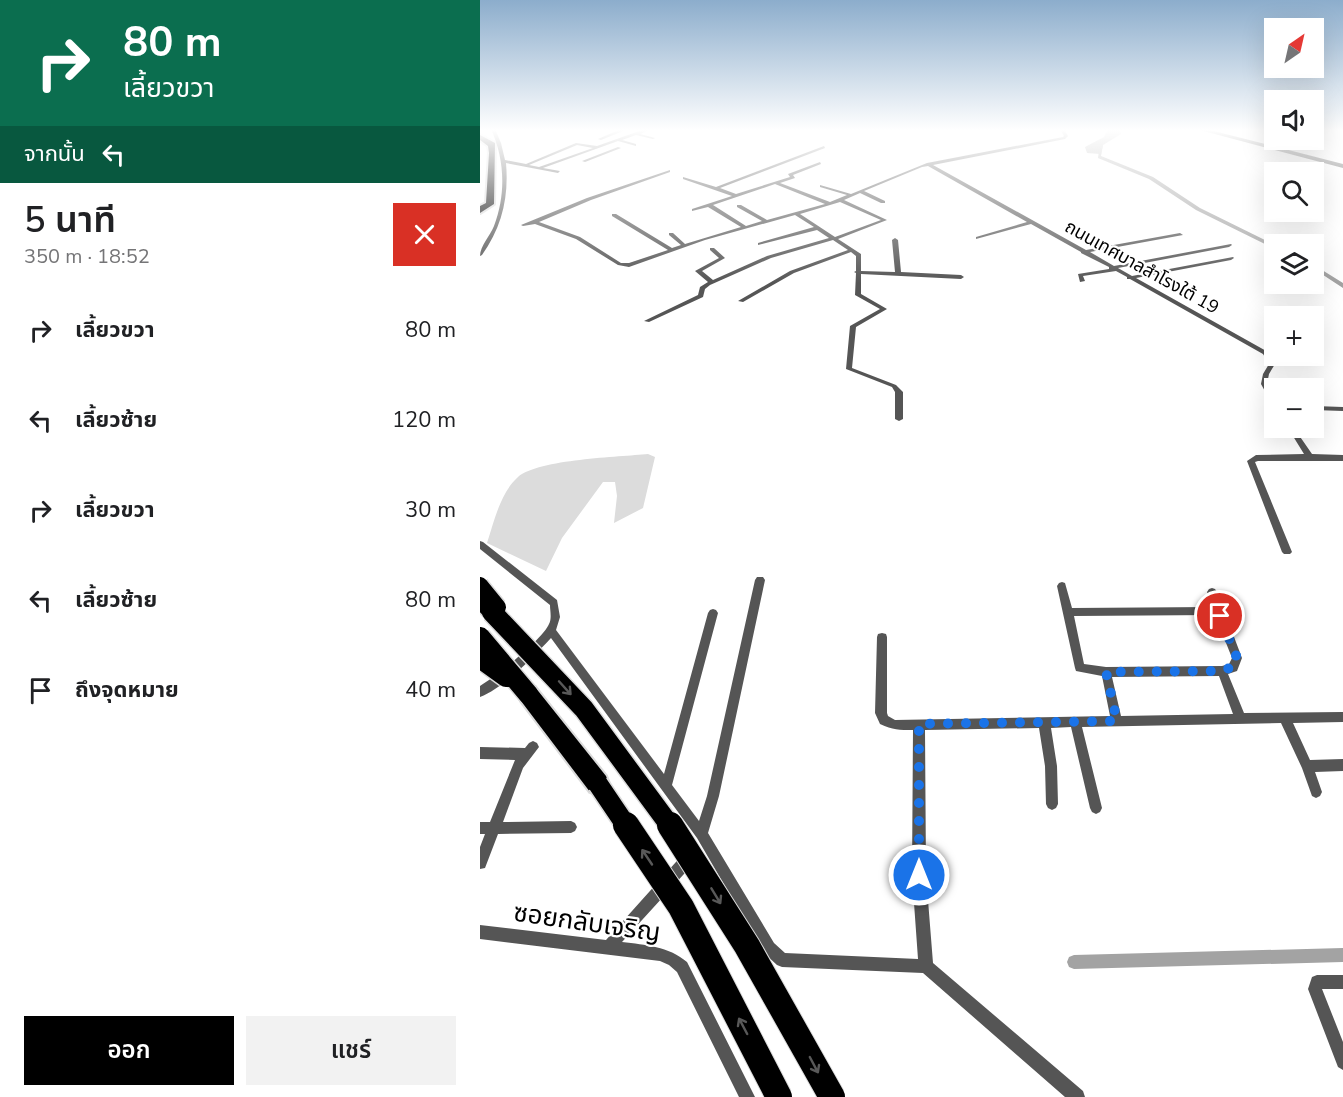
<!DOCTYPE html>
<html lang="th">
<head>
<meta charset="utf-8">
<style>
  body { margin:0; font-family:"Nunito Sans","Noto Sans Thai",sans-serif; background:#f2f2f2; color:#202124; height:100vh; display:flex; flex-direction:column; font-size:22px; white-space:nowrap }
  * { box-sizing:border-box; margin:0 }
  p { font-size:20px; color:#757577 }
  .icon { flex:none; width:33px; height:33px; fill:none; stroke:currentColor; stroke-width:2; stroke-linecap:round; stroke-linejoin:round }
  .map { position:relative; flex:1; overflow:hidden }
  .details { display:flex; flex-direction:column; background:#fff; width:480px }
  .details>* { flex:none }
  .guide { background:#0b6e4f; color:#fff; overflow:hidden }
  .needle { width:39px; rotate:34deg }
  .buttons { position:absolute; left:784px; top:18px; display:grid; gap:12px }
  .buttons a { display:grid; place-items:center; width:60px; height:60px; border-radius:0px; background:#fff; box-shadow:0 6px 24px #0002; font-size:30px }
  .pin { position:absolute; display:grid; place-items:center; width:51px; height:51px; color:#fff; margin:-26px; border:3px solid #fff; border-radius:50%; box-shadow:0 2px 6px #0007 }
  .me { position:absolute; width:66px; margin:-33px; rotate:0deg; stroke-linejoin:round; filter:drop-shadow(0 0 4px #0008) }
  .turn { display:flex; align-items:center; gap:21px; height:126px; padding:0 24px; font-size:27px }
  .turn .icon { width:78px; height:78px; stroke-width:2.5 }
  .turn b { display:block; font-size:42px; line-height:51px }
  .then { display:flex; align-items:center; height:57px; padding:0 24px; background:#0003; gap:12px; font-size:22px }
  .round { display:grid; place-items:center; flex:none; width:63px; height:63px; border-radius:0px; background:#f2f2f2 }
  .head { display:flex; align-items:center; justify-content:space-between; height:102px; padding:0 24px }
  h1 { font-size:36px; font-weight:600; line-height:45px }
  .action { display:flex; gap:12px; margin-top:auto; padding:12px 24px }
  .action a { flex:1; height:69px; border-radius:0px; background:#000; color:#fff; font-size:24px; font-weight:600; line-height:69px; text-align:center }
  .action a+a { background:#f2f2f2; color:#202124 }
  ul { padding:0; list-style:none }
  li { display:flex; align-items:center; gap:18px; height:90px; padding:0 24px }
  li div { flex:1 }
  li b { display:block; font-size:22px }
  li em { font-style:normal }
  main { display:flex; flex:1; min-height:0 }
  .map>svg:first-child { display:block }
  .green { fill:#dcdcdc }
  .water { fill:#a3a3a3 }
  .lines { fill:none; stroke-linecap:round; stroke-linejoin:round }
  .canal { fill:#a3a3a3; fill-rule:evenodd }
  .highway-casing { stroke:#dbdbdb; stroke-width:4 }
  .street { fill:#555; fill-rule:evenodd }
  .secondary { fill:#222; fill-rule:evenodd }
  .highway { fill:#000; fill-rule:evenodd }
  .highway-bridge-far2-casing { stroke:#dbdbdb; stroke-width:19; stroke-linecap:butt }
  .highway-bridge-far1-casing { stroke:#dbdbdb; stroke-width:23; stroke-linecap:butt }
  .highway-bridge-casing { stroke:#dbdbdb; stroke-width:28; stroke-linecap:butt }
  .highway-bridge-far2 { stroke:#000; stroke-width:16 }
  .highway-bridge-far1 { stroke:#000; stroke-width:20 }
  .highway-bridge { stroke:#000; stroke-width:26 }
  .oneway { stroke:#595959 }
  .route { stroke:#1a73e8; stroke-width:10; stroke-dasharray:0 18 }
  .labels { text-anchor:middle; stroke-width:4.5; stroke-linejoin:round; paint-order:stroke }
  .far-street-label { font-size:18px; fill:#000; stroke:#fff }
  .near-street-label { font-size:26px; fill:#000; stroke:#fff }
</style>
</head>
<body>
<main>
<section class="details">
<div class="guide">
<div class="turn"><svg class="icon" aria-label="right" viewBox="0 0 24 24"><path d="M7 20v-9h11M14 6l5 5-5 5"/></svg><div><b>80 m</b>เลี้ยวขวา</div></div>
<div class="then">จากนั้น<svg class="icon" aria-label="left" viewBox="0 0 24 24"><path d="M17 20v-9H6M10 6l-5 5 5 5"/></svg></div>
</div>
<div class="head"><div><h1>5 นาที</h1><p>350 m · 18:52</p></div><a class="round" style="background:#d93025;color:#fff"><svg class="icon" aria-label="close" viewBox="0 0 24 24"><path d="M6 6l12 12M18 6L6 18"/></svg></a></div>
<ul>
<li><svg class="icon" aria-label="right" viewBox="0 0 24 24"><path d="M7 20v-9h11M14 6l5 5-5 5"/></svg><div><b>เลี้ยวขวา</b></div><em>80 m</em></li>
<li><svg class="icon" aria-label="left" viewBox="0 0 24 24"><path d="M17 20v-9H6M10 6l-5 5 5 5"/></svg><div><b>เลี้ยวซ้าย</b></div><em>120 m</em></li>
<li><svg class="icon" aria-label="right" viewBox="0 0 24 24"><path d="M7 20v-9h11M14 6l5 5-5 5"/></svg><div><b>เลี้ยวขวา</b></div><em>30 m</em></li>
<li><svg class="icon" aria-label="left" viewBox="0 0 24 24"><path d="M17 20v-9H6M10 6l-5 5 5 5"/></svg><div><b>เลี้ยวซ้าย</b></div><em>80 m</em></li>
<li><svg class="icon" aria-label="arrive" viewBox="0 0 24 24"><path d="M6 21V4h12l-3 4 3 4H6"/></svg><div><b>ถึงจุดหมาย</b></div><em>40 m</em></li>
</ul>
<div class="action"><a>ออก</a><a>แชร์</a></div>
</section>
<div class="map">
<svg width="863" height="1097" viewBox="0 0 863 1097">
  <rect width="100%" height="100%" fill="#fff"/>
  <path class="green" d="M168,454L175,457L163,508L134,523L137,496L135,482H123L82,538L66,571L7,543C14,522 20,493 38,477C59,459 139,457 168,454Z"/>
  <path class="water" d="M628,129H640L641,134L623,145L621,154L607,153L605,147L624,137Z"/>
  <g class="lines">
    <path class="canal" d="M620,144L623,145L621,156L673,177L720,208L795,245V249L716,210L669,179L618,158Z
      M834,265L863,283V288L834,269Z
      M863,948V962L594,969L589,967L587,962L589,957L594,955Z"/>
    <g class="highway-casing">
      <path id="highway" d="M0,135L15,143L14,204L0,213V206L6,203L9,153L8,146L0,140Z
        M48,685L55,687L126,776L129,784L126,792L118,795L110,792L41,701L38,694L41,687Z"/>
    </g>
    <path class="street" d="M11,129H15L21,143L25,160L46,164L96,143L117,146L165,129H172L160,134L175,138L173,139L156,135L142,140L156,144V146L138,141L63,168L80,171L78,173L26,163C29,197 22,227 2,255L0,256C0,246 10,236 14,226C26,194 25,160 11,129ZM97,145L113,148L59,167L49,165Z
      M141,129H148L121,140L118,139Z
      M580,129H584L588,136L585,139L453,165L606,250L700,233L703,235L610,252L634,266L751,244L752,245L749,247L638,268L652,276L753,257L754,258L751,260L656,278L788,352L795,364L789,374L787,384L795,396V404H792L781,384L783,374L789,364L783,354L650,279H647V277L636,271L603,276L605,281L600,282L598,274L629,269V267L601,253V252L551,224L496,239V237L547,222L448,166L442,167L384,191L405,201V203H401L380,193L364,200L407,220L358,239L381,254V271L415,272L412,240L415,238L418,240L421,272L481,275L484,277L481,279L381,274V294L407,309L376,327L372,368L416,385L423,392V419L419,421L415,419V392L412,387L366,369L370,326L400,309L375,295L376,273L374,272L376,271V256L371,252L314,273L263,302L258,301L310,271L368,250L353,240L291,258L230,285L225,289L223,297L169,322L164,321L218,295L220,287L228,282L215,271L239,258L230,250V248H234L245,258L222,271L233,280L287,256L349,238L337,230L278,245V243L334,227L315,215L225,240L149,267L138,265L96,239L55,224L43,226L41,225L107,198L190,170V172L111,200L59,222L100,237L141,263H149L188,250L132,216V214H136L192,248L201,245L189,235V233H193L205,244L261,227L228,207L212,211V209L252,196L203,179V177L236,187L344,146L345,148L240,188L256,194L310,177L308,174L340,162L341,164L313,175L315,178L300,183L350,202L367,195L340,187V185L371,194L447,163L583,137L584,136ZM295,184L345,204L287,220L261,205H257V207L282,221L266,226L233,205ZM360,202L401,220L355,237L320,214Z
      M138,147L141,148L105,162L102,161Z
      M834,406L863,407V411L834,410Z
      M808,428H814L832,454L863,455V461H778L775,462L812,552L810,554H804L802,552L767,461L776,455L824,454Z
      M0,541L3,542L77,600L80,617L76,630L184,774L228,613L230,610L233,609L236,610L238,613L192,785L219,821L227,796L275,580L277,577H283L285,580L239,796L228,833L294,943L305,953L438,959L432,875L433,730C419,730 413,730 400,724L395,713L397,637L398,634L402,633L406,634L407,637V713L408,716L415,720L630,716L622,676L596,671L595,668L577,586L579,583L582,582L585,583L592,608L732,607L727,592L729,589L732,588L735,589L737,592L762,658L757,671L748,674L764,713L863,712V722L813,723L830,760L863,759V771L835,772L842,792L840,796L836,798L832,796L822,768L801,723L602,727L622,808L620,812L616,814L612,812L610,808L591,727L571,728L577,766L578,804L576,808L572,810L568,808L566,804L565,766L559,728L445,730L446,875L453,963L603,1091L605,1097H585L443,973L302,967L297,965L284,953L217,838L71,638C52,658 25,687 0,697V686C15,677 63,639 69,624C72,618 70,611 70,605L0,549ZM735,615L752,658L749,664L742,666L626,667L604,664L594,616ZM739,676L753,714L641,716L632,677Z
      M53,741L57,743L59,747L43,768L23,822L91,821L95,823L97,827L95,831L91,833L18,834L5,868L0,869V847L5,834H0V822H10L35,760L0,759V747L45,748L49,743Z
      M209,852L214,853L215,858L214,863L142,942C166,945 188,946 207,962L275,1097H259L197,972L189,965L180,961L0,939V925L126,940L204,853Z
      M837,975H863V989H842L863,1042V1070L858,1067L828,989L832,977Z"/>
    <path class="secondary" d="M726,129L863,164V168L716,129Z"/>
    <use href="#highway" class="highway"/>
    <g class="highway-bridge-far2-casing">
      <path id="highway-bridge-far2" d="M0,585L18,607
        M0,601L13,614"/>
    </g>
    <g class="highway-bridge-far1-casing">
      <path id="highway-bridge-far1" d="M12,612L104,709L191,827
        M0,637L48,694
        M0,658L26,677
        M118,784L147,827"/>
    </g>
    <g class="highway-bridge-casing">
      <path id="highway-bridge" d="M146,825L201,907L299,1097
        M190,825L267,946L352,1097"/>
    </g>
    <use href="#highway-bridge-far2" class="highway-bridge-far2"/>
    <use href="#highway-bridge-far1" class="highway-bridge-far1"/>
    <use href="#highway-bridge" class="highway-bridge"/>
  </g>
  <defs><path id="oneway-shaft" d="M-6 0H5M1.5-3L5.5 0L1.5 3" fill="none" stroke-width="1.6" stroke-linecap="round" stroke-linejoin="round" transform="scale(1.5)"/></defs>
  <g class="oneway">
    <use href="#oneway-shaft" transform="translate(85 688) rotate(48)"/>
    <use href="#oneway-shaft" transform="translate(167 857) rotate(-124)"/>
    <use href="#oneway-shaft" transform="translate(236 896) rotate(59)"/>
    <use href="#oneway-shaft" transform="translate(263 1026) rotate(-118)"/>
    <use href="#oneway-shaft" transform="translate(334 1065) rotate(62)"/>
  </g>
  <linearGradient id="sky" x2="0" y2="1"><stop stop-color="#8cadcc"/><stop offset="0.46" stop-color="#fff"/><stop offset="1" stop-color="#fff" stop-opacity="0"/></linearGradient>
  <rect width="863" height="283" fill="url(#sky)"/>
  <g class="lines">
    <path class="route" d="M439,875V724L637,721L626,672L742,671L755,666L757,658L740,616"/>
  </g>
  <g class="labels">
    <g class="far-street-label">
      <text transform="translate(662 267) rotate(29)" y="6">ถนนเทศบาลสำโรงใต้ 19</text>
    </g>
    <g class="near-street-label">
      <text transform="translate(107 922) rotate(8)" y="9">ซอยกลับเจริญ</text>
    </g>
  </g>
</svg>
<div class="buttons">
<a><svg class="needle" viewBox="-14 -14 28 28"><path d="M0-13l5 13h-10z" fill="#e53935"/><path d="M0 13l5-13h-10z" fill="#757577"/></svg></a>
<a><svg class="icon" aria-label="sound" viewBox="0 0 24 24"><path d="M4 9h4l5-4v14l-5-4H4zM17 9q2 3 0 6"/></svg></a>
<a><svg class="icon" aria-label="search" viewBox="0 0 24 24"><circle cx="10" cy="10" r="6"/><path d="M15 15l6 6"/></svg></a>
<a><svg class="icon" aria-label="layers" viewBox="0 0 24 24"><path d="M12 4l9 5-9 5-9-5zM3 14l9 5 9-5"/></svg></a>
<a>+</a>
<a>−</a>
</div>
<div class="pin" style="left:740px;top:616px;background:#d93025"><svg class="icon" aria-label="arrive" viewBox="0 0 24 24"><path d="M6 21V4h12l-3 4 3 4H6"/></svg></div>
<svg class="me" style="left:439px;top:875px" viewBox="-20 -20 40 40"><circle r="17" fill="#1a73e8" stroke="#fff" stroke-width="3"/><path d="M0-11L8 9 0 5-8 9z" fill="#fff"/></svg>
</div>
</main>
</body>
</html>
